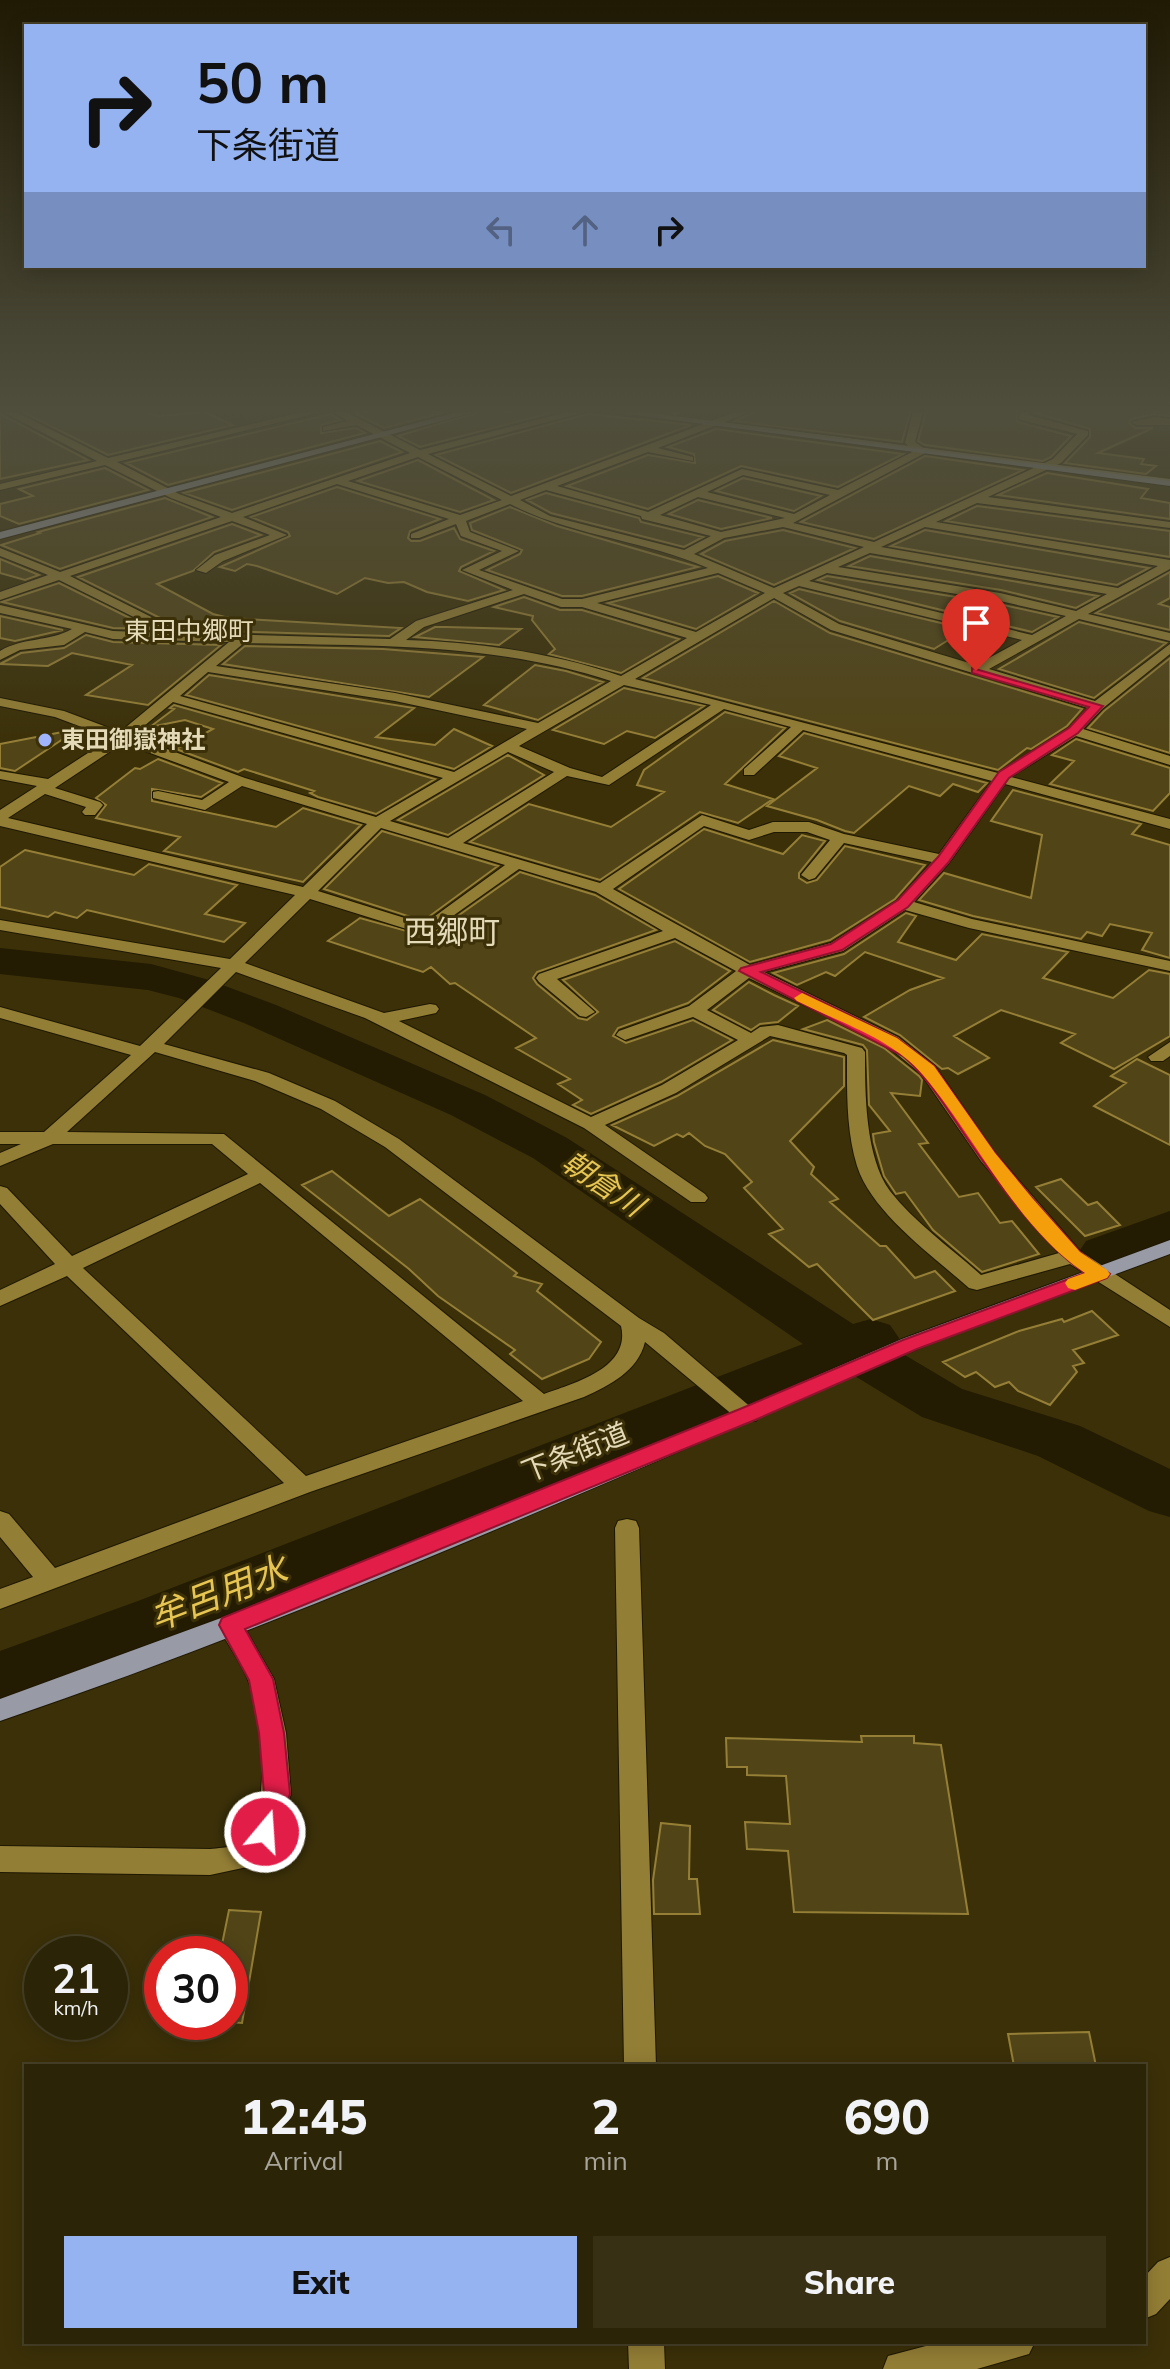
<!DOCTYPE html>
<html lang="en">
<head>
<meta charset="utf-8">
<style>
  body { margin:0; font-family:Mulish,"Noto Sans JP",sans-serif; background:#383014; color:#f1f3f6; height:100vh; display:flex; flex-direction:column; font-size:30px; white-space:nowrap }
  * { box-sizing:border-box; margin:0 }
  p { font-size:26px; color:#a6a49b }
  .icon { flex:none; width:44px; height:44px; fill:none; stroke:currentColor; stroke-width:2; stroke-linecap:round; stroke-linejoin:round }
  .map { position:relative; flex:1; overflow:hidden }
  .sheet { position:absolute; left:24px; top:2064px; width:1122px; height:280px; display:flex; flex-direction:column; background:#2c2406; border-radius:0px; box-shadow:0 4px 20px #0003,0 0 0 2px #484128 }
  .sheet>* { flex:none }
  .top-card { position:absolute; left:24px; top:24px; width:1122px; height:244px; border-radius:0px; box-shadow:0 4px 20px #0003,0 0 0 2px #484128; background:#95b2f1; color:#111; overflow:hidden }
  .speed { position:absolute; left:24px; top:1936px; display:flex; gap:16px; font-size:40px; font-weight:700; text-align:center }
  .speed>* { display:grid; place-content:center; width:104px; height:104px; border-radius:50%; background:#2c2406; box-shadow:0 4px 20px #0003,0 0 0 2px #484128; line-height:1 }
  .speed small { font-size:20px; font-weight:400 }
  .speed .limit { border:12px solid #d22; background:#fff; color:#111 }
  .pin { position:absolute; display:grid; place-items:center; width:68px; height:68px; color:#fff; margin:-82px -34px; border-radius:50% 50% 50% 0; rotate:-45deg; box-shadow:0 0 8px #0007 }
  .pin .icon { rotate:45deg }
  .me { position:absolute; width:88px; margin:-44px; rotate:18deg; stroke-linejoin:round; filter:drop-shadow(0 0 6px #0008) }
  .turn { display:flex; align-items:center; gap:28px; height:168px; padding:0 40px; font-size:36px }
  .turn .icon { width:104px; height:104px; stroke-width:2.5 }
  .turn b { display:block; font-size:56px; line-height:68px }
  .lanes { display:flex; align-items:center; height:76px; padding:0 40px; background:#0003; justify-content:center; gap:40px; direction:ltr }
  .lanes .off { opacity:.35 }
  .eta { display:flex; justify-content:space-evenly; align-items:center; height:136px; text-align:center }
  .eta b { font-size:48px; font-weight:800; line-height:56px }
  .cta { display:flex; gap:16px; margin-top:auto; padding:16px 40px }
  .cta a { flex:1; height:92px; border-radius:0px; background:#95b2f1; color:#111; font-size:32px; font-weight:800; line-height:92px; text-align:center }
  .cta a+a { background:#383014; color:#f1f3f6 }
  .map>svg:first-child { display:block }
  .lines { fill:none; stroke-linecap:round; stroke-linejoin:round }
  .river { fill:#231b02; fill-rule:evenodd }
  .building { fill:#514417; stroke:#957f37; stroke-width:2 }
  .minor-casing { stroke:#1f1803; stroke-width:2 }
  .major-casing { stroke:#1f1803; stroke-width:2 }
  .minor { fill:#937e35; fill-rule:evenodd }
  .major { fill:#989aa6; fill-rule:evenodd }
  .tram { stroke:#998f6a; stroke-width:2 }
  .route { fill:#e11d48; stroke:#92132f; stroke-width:2 }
  .slow { fill:#f59e0b }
  .poi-dot { fill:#a0b3fd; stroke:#3b3008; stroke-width:3 }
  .labels { text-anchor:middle; stroke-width:6; stroke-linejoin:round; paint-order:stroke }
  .far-poi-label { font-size:24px; font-weight:bold; fill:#e4dab7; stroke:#3b3008; text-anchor:start }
  .far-quarter-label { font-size:26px; fill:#e4dab7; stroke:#3b3008 }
  .street-label { font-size:28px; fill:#e4dab7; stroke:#3b3008 }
  .water-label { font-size:30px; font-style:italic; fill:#e7c552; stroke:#3b3008 }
  .quarter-label { font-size:32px; fill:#e4dab7; stroke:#3b3008 }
  .near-water-label { font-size:36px; font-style:italic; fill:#e7c552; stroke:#3b3008 }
</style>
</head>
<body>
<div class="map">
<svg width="1170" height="2369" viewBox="0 0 1170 2369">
  <rect width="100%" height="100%" fill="#3b3008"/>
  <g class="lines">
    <path class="river" d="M0,948L151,964L209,980L276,1005L485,1095L567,1138L853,1324L871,1319L890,1325L899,1338L893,1348L962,1389L1080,1426L1170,1469V1517L1149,1511L1038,1456L922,1417L845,1370L184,1637L0,1706V1651L138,1601L803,1344L533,1158L451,1115L244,1023L179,998L148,990L0,974Z
      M1170,1211V1246L1104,1270L1086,1265L1078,1253L1086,1241Z"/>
  </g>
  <path class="building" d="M0,412L2,415L88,460L0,479Z
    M23,412H145L159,416L204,412L233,425L108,455Z
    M353,412H445L384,428Z
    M478,412H554L420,447L398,436Z
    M753,412H910L902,442L735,421Z
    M926,412H1017V422L1071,436L1051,457L1043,461L925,445L918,441Z
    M1033,412H1170V416L1154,414L1131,419L1129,423L1135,428H1153L1098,453L1144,459L1141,464L1156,466L1146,474L1065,463L1090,437V429Z
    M331,414L340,420L321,425V433L356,428L365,433L168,485L126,463Z
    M588,414L691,425L511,493L436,455Z
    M716,429L903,454L838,487L741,466L648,509L567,486L648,455L695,463L694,454L668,447Z
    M380,441L402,452L232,510L184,493Z
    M925,456L1023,470L874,539L801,522Z
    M418,460L494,500L460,512L358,481Z
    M105,468L148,490L19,524L0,516V504L33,496L19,489Z
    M1047,473L1148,489L1141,498L1170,503V519L998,495Z
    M743,478L821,496L794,511L716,491Z
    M337,487L440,519L410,531L408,538L411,541H420L454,528L460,539L494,551L461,567L459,571L504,590L468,601L427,592L404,582L388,583L365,578L337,594L257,566L247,564L235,571L220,567L290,536L288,532L251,517Z
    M546,493L639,518L641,522L703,537L684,547L551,513L527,500Z
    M165,498L212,517L60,569L1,545L40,533L38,532Z
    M698,500L772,518L721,529L669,514Z
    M977,506L1170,531V557L946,521Z
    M510,507L557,526L698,567L582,596H562L487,570L520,554L522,550L472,530L470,523Z
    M232,524L261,535L214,552L193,571L157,584L213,614L229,618L401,628L389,636L184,630L78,577Z
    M783,530L855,548L774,585L701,554L725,541Z
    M925,530L1149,568L1117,585L891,546Z
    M870,556L1098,596L1076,608L1001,590L849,566Z
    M0,559L39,575L25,580L0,573Z
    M1170,572V598L1159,604L1170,607V630L1096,613Z
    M718,576L758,593L696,629L608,603Z
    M827,576L999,604L1058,617L1032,632L818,580Z
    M59,583L152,629L113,628L2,602Z
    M799,589L966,629L934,649L840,621L790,593Z
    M524,597L560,610H582L679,639L621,673L549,654L555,649L532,620L533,616L494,607Z
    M774,601L830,633L1082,709L1067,726L1031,749L1027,748L998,770L643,678Z
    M0,616L63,630L15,641L0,638Z
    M1079,622L1166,643L1094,698L999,669Z
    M435,627H446L521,629L499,645L415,637Z
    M86,635L113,642L221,645L148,705L86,695L132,665L72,653L48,666L0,664L21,653L64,648Z
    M245,646L383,649L483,657L429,697L223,664Z
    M1170,658V753L1088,728L1104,711Z
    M535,665L566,671L603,682L538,720L484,705Z
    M209,675L414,708L376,737L435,745L454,729L492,746L454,769L186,695Z
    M624,688L704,706L655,738L627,731L604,744L553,730Z
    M174,705L435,779L376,814L318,797L310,793L314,791L244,769L238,772L176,749L213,729L185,720L150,727L174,709L170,708Z
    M725,712L785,728L725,784L773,799L738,823L700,812L600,880L470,842L529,804L611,827L664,792L637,785L644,770Z
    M78,729L15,771L0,768V744Z
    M804,733L987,783L978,792L953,784L940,796L909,786L854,833L845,831L817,820L767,806L817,768L779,756Z
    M1076,739L1170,768V793L1153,811L1050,784L1074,761L1052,755Z
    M508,755L544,775L448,835L398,820Z
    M158,759L222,783L201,797L152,789V801L276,827L303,808L361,825L303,882L164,851L180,837L96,818L106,805L96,798L135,768L140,769Z
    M1013,790L1141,824L1132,834L1170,845V958L1142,950L1152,933L1110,924L1102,936L1087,932L1081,939L973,916L919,900L944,873L1031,898L1042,835L991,821Z
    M704,829L783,854L802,835L825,841L799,873V878L807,883L817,880L845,846L925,865L895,899L830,940L750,962L619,889Z
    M382,831L498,866L423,921L324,889Z
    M25,850L134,875L149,864L237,885L205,914L245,923L224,942L87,910L77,918L55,912L48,917L0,907V867Z
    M520,872L595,895L656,930L537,972L533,978L537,984L578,1018L587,1020L598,1012L563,980L675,941L730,971L688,1003L618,1028L613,1036L626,1043L693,1020L732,1040L661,1082L591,1114L573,1105L582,1100L558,1084L570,1079L516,1048L536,1038L455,983L450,984L431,967L423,972L328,941L360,918L428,937Z
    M906,913L916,916L898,942L956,960L982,934L1068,952L1043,978L1113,998L1149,970L1170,974V1036L1114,1069L1061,1043L1075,1034L1001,1010L954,1036L989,1058L958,1074L948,1068L942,1069L900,1035L864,1017L910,990L943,978L865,952L835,976L826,972L797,985L773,973L844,954Z
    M749,982L774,995L798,1006L778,1022L760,1024L751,1030L713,1010Z
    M827,1020L884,1048L919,1076L922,1080L920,1096L891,1093L928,1143L919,1144L959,1197L978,1193L1000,1223L1012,1221L1039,1254L982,1272L933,1230L905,1192L896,1194L884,1176L874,1142L873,1134L890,1131L869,1105L867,1050L863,1045L803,1029Z
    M773,1040L844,1057V1086L790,1141L814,1167L811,1174L838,1199L830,1202L880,1246H886L915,1278L935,1271L955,1291L873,1320L817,1264L809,1267L769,1234L783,1229L744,1188L752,1182L725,1154L705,1146L689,1133L683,1137L677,1134L654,1146L612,1125L677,1096Z
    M1137,1059L1170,1075V1145L1094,1106L1126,1083L1111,1076Z
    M332,1171L389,1216L420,1199L517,1273L514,1276L542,1284L537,1291L601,1342L589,1359L542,1379L510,1354L515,1350L438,1296L409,1269L302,1185Z
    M1061,1179L1088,1205L1097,1202L1120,1225L1085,1236L1036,1187Z
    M1092,1311L1118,1335L1073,1350L1084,1363L1073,1366L1077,1372L1050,1405L1018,1391L1009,1382L995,1387L976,1372L965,1377L943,1362L1019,1331L1062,1319L1064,1322Z
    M861,1736H914V1743L941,1745L968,1914L794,1912L788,1851L747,1849L745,1822L790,1824L786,1776L747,1775V1767H727L726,1738L862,1742Z
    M661,1823L690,1826L689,1879H697L700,1914H654L653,1880Z
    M229,1910L261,1912L242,2023L230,2022V1954H220Z
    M1089,2032L1096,2066H1014L1008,2034Z"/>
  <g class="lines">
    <g class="minor-casing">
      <path id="minor" d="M3,412H16L108,458L303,412H321L117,462L179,494L232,513L410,453L356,425L323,431V427L348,421L333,412H346L420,450L567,412H585L428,454L511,496L735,412H750L658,448L693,457V461L648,452L557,486L648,512L742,469L838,490L914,451L905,443L913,412H923L915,442L925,449V453L793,523L874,542L1053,459L1077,434L1018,419L1020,412H1030L1028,415L1088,431V435L1061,463L988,497L1170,522V528L977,503L936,522L1170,560V569L1088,614L1170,633V641L1079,619L989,669L1095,701L1170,644V654L1102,709L1083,729L1170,756V765L1076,736L1011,777L1170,819V829L1005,784L949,863L914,902L972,919L1170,961V971L969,928L905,910L843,951L764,972L898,1037L935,1066L995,1153L1080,1251L1170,1310V1327L1070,1264L977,1290L969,1288C933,1256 872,1213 857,1166C846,1131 847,1091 847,1055L844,1053L770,1036L676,1093L605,1125L705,1194L708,1198L705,1202H691L584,1128L365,1018L236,972L164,1044L269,1073L335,1101L399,1139L639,1318L664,1333L760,1415L756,1421H740L645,1342C638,1371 610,1385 584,1397L310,1492L0,1609V1589L33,1577L0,1537V1511L9,1514L55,1568L284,1483L67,1276L0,1306V1290L55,1264L0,1204V1186L7,1188L72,1256L248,1174L212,1144H53L0,1166V1153L21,1144H0V1132H44L131,1055L0,1018V1007L140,1046L221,968L0,930V920L230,959L295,895L0,826V810L37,786L0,779V771L48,779L111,738L55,717L0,706V698L64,711L120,732L229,642L113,639L85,632L64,645L20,650L0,660V651C23,637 49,642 72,629L0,613V605L113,631L166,633L59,580L0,600V592L48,575L0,556V548L60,572L221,517L171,498L105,465L0,490V484L97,461ZM418,457L502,500L460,515L348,481ZM743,475L830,495L794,514L707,492ZM337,484L449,519L411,534V538H419L456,524L461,536L502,551L462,570L513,590L416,621L390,639L183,633L70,576L232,521L270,535L215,555L196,570L206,573L223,561L287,535L243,517ZM546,490L641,516L642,519L711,536L684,550L550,516L520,500ZM698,497L785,518L721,532L660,515ZM510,504C572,536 644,540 708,568L582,599H562L479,570L519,551L470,532L466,521ZM783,527L864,547L774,588L694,554L724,538ZM925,527L1158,566L1118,588L881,547ZM870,553L1107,594L1076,611L1000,593L838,567ZM718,573L765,593L696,632L597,603ZM827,573L1000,601L1066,616L1032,635L809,581ZM799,586L1022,640L976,665L839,624L783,593ZM524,594L561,607H582L687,638L621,676C553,653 478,642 406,640L424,627ZM774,598L831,630L1088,708L1069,728L998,773L635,679ZM244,643C367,646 493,642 611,681L538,723L395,693L216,666ZM208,672L395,701L527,729L454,772L180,696ZM624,685L711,705L602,777L570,768L519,746ZM173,702L443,778L376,817L245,778L132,736ZM724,709L791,727L744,769V775H754L803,730L992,781L939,854L844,834L809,822H773L749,830L702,815L600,883L463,843L567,776L609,785ZM123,743L229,782L202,800L158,791L153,792V798L205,810L242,786L367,824L303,887L8,818L45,794L86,807L82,812L85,815H95L103,805L100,802L55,788ZM508,752L554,772L448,838L390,821ZM704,826L749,840L774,832H807L830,840L801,875L809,880L815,878L844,843L932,862L897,901L831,943L750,965L613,889ZM381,828L505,865L424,924L318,891ZM519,869L596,892L663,931L539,974L536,978L539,982L580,1016L586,1017L595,1012L557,979L675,938L736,971L689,1006L619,1031L616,1035L625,1040L693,1017L738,1040L662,1085L591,1117L399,1021L436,1013L439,1009L436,1005L430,1004L384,1013L245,963L310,899L426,935ZM749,978L886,1045L921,1074L981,1161L1059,1253L981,1275C951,1248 915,1223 890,1191C865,1157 865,1092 865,1052L862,1048L778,1025L760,1027L751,1033L707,1010ZM155,1052L255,1081L321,1109L385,1147L621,1326C631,1368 574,1383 544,1394L224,1134L67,1132ZM260,1183L523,1401L306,1476L83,1268Z
        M670,412H680V413L675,416Z
        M1155,417L1170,419V425H1137L1132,422Z
        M1170,1042V1056L1163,1061H1151L1148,1057Z
        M627,1519L636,1521L639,1528L656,2066H624L615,1528L618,1521Z
        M230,1615L239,1618L274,1679L286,1733L291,1794L275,1841L252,1866L210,1875L0,1872V1846L210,1849C217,1848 229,1848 235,1845C276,1821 262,1717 248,1680C240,1661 227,1643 217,1625L221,1618Z
        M1170,2257V2299L1156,2314L1144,2319V2277L1158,2262Z
        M628,2342H664L665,2369H629Z
        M941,2342H1035L1029,2354L977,2369H883L888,2356Z"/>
    </g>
    <g class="major-casing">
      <path id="major" d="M458,412H475L0,539V532Z
        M613,412H643L1170,480V486Z
        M1170,1240V1254C1085,1286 999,1315 915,1350C613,1479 311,1615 0,1721V1699L221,1618L740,1409L902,1339Z"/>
    </g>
    <use href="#minor" class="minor"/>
    <use href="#major" class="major"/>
    <path class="tram" d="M634,412L1170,480"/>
  </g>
  <linearGradient id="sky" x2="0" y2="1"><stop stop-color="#201a04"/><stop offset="0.55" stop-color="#4f4e3d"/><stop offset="1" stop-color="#4f4e3d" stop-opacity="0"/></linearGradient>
  <rect width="1170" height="744" fill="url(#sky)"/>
  <path class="route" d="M972,668L1103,706L1078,733L1009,778L948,863L908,907L842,950L761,972L897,1038L934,1066L995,1153L1033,1199L1080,1252L1110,1274L1107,1278L917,1349L755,1420L245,1629L273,1679L284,1733L290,1794L274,1840L265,1843L255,1840L252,1832L264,1794L259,1733L249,1680L219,1625L222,1618L740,1409L903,1340L1085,1273C1041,1244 994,1178 964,1134C945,1106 928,1078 903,1056L739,971L741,968L831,944L898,900L938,857L999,772L1069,728L1089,707L972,673Z"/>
  <path class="slow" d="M802,993L897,1038L934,1066L995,1153L1033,1199L1080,1252L1107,1270L1110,1274L1107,1278L1075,1290L1068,1288L1065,1283L1068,1279L1085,1273C1016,1227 975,1136 923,1075C893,1039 838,1022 797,1001L794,998Z"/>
  <circle class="poi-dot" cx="45" cy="740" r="8"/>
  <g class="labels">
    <g class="far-poi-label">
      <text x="61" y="748">東田御嶽神社</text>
    </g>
    <g class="far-quarter-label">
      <text x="189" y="640">東田中郷町</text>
    </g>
    <g class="street-label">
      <text transform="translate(575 1452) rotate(-22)" y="10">下条街道</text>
    </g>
    <g class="water-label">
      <text transform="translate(603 1184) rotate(34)" y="10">朝倉川</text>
    </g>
    <g class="quarter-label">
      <text x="452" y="943">西郷町</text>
    </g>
    <g class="near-water-label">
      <text transform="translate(218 1593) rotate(-21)" y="13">牟呂用水</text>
    </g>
  </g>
</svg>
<div class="speed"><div>21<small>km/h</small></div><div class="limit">30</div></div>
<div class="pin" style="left:976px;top:671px;background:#d93025"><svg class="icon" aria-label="arrive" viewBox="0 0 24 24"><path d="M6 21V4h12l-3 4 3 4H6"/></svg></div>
<svg class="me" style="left:265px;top:1832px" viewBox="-20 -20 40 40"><circle r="17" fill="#e11d48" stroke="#fff" stroke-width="3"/><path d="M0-11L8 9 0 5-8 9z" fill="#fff"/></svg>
<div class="top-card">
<div class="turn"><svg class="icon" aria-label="right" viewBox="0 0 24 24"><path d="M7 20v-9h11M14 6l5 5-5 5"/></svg><div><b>50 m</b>下条街道</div></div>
<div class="lanes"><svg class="icon off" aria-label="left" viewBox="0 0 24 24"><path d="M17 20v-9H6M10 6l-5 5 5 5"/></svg><svg class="icon off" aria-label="ahead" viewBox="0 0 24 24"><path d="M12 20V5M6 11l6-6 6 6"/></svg><svg class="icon" aria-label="right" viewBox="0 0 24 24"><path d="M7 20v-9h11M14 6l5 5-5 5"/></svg></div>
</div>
<section class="sheet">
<div class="eta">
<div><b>12:45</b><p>Arrival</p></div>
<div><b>2</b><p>min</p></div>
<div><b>690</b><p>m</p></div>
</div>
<div class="cta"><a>Exit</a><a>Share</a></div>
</section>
</div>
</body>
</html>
